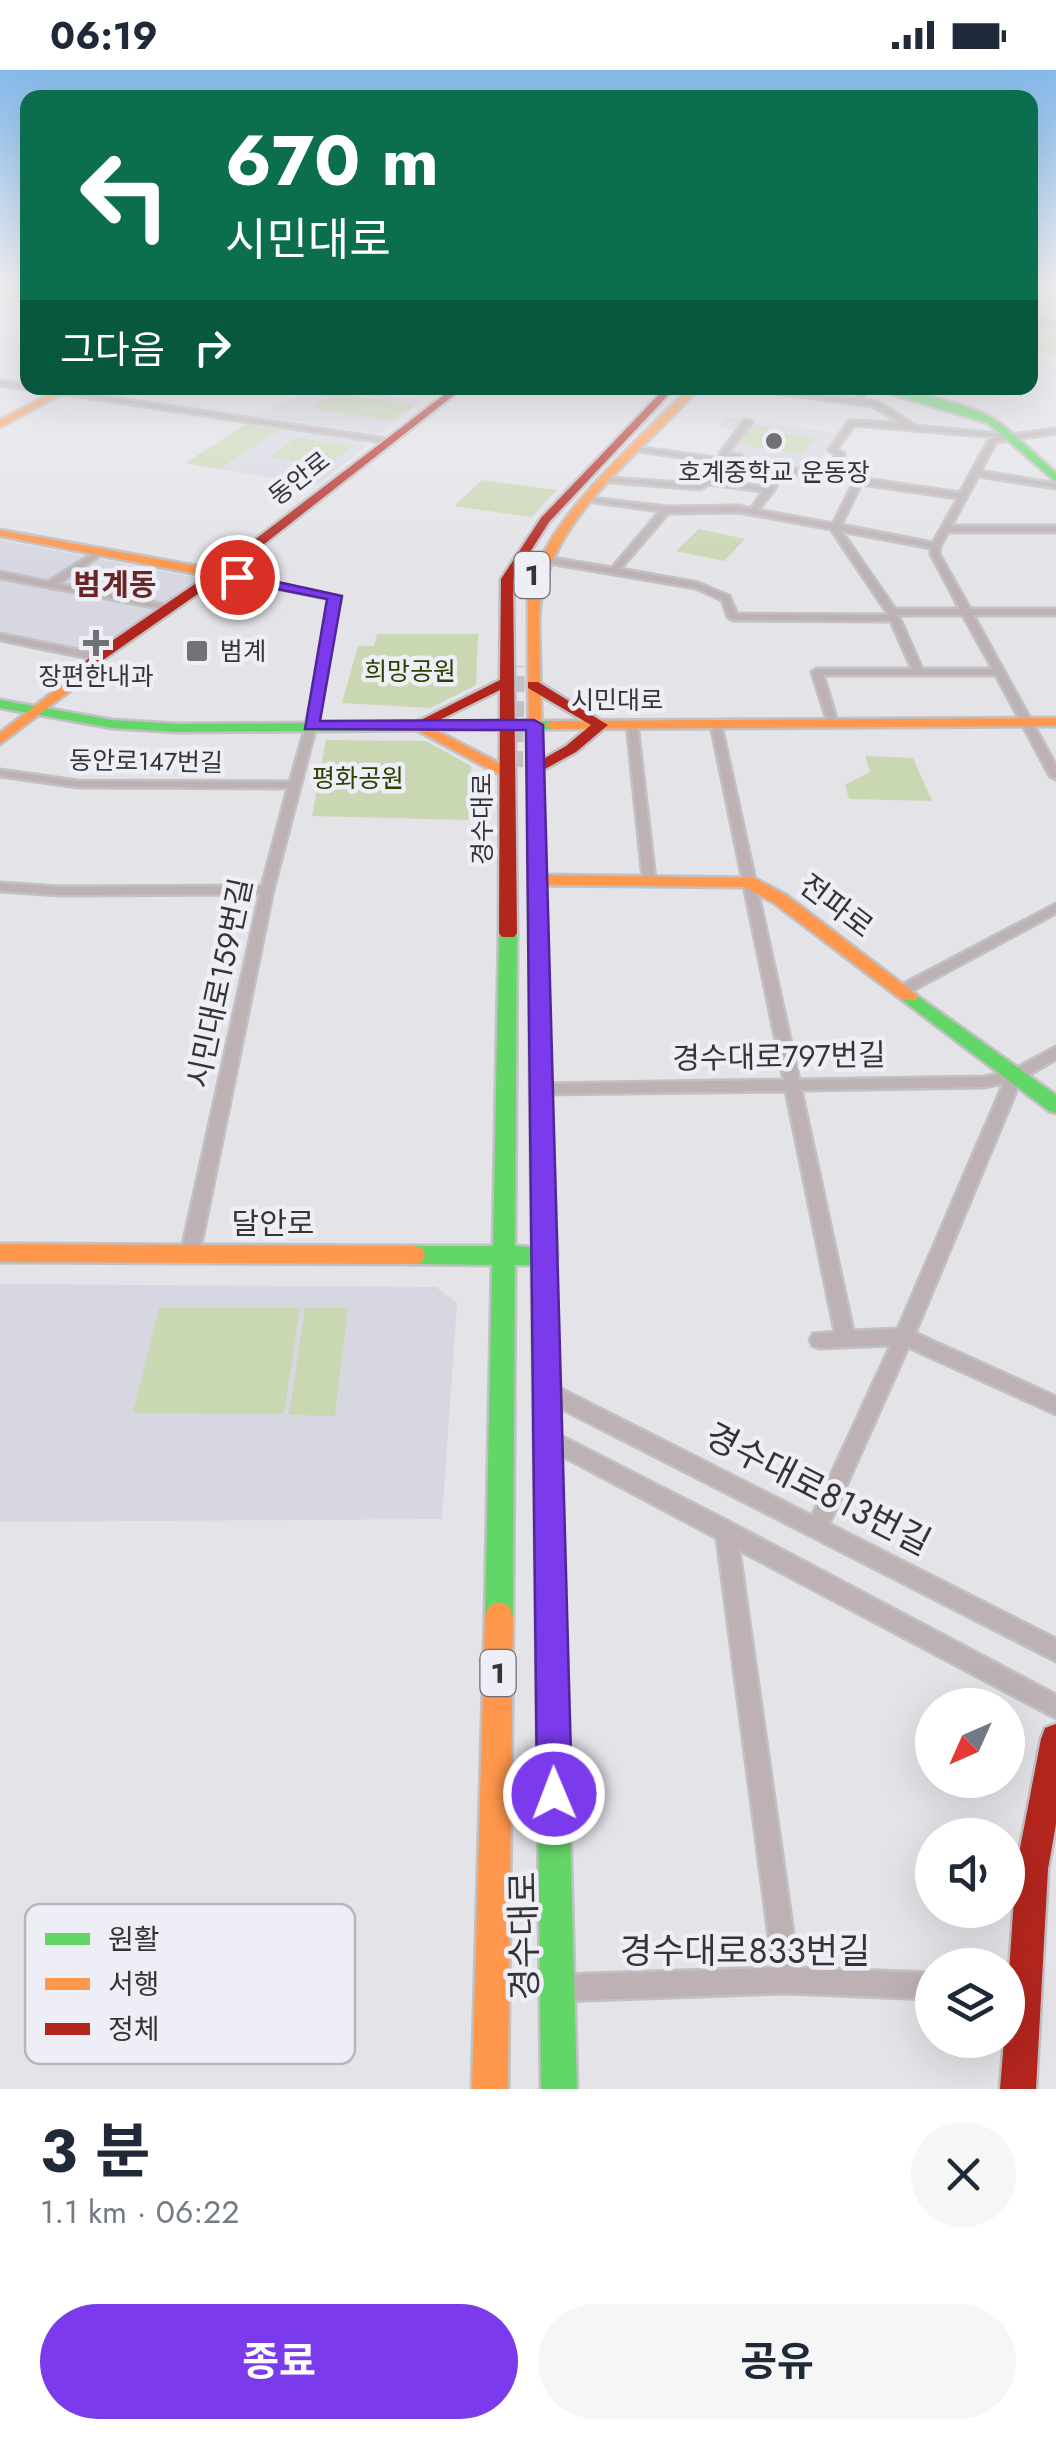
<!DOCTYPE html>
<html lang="ko">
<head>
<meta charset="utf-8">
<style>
  body { margin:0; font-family:Jost,"Noto Sans KR",sans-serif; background:#f6f6f7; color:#1f2937; height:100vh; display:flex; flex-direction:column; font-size:38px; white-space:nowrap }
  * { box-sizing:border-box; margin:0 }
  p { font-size:32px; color:#747a83 }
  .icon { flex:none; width:55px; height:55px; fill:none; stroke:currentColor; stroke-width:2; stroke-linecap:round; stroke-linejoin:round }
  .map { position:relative; height:2019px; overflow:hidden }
  .sheet { display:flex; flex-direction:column; background:#fff; flex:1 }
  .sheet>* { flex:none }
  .guide { position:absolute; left:20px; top:20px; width:1018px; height:305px; border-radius:20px; box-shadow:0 10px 40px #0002; background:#0b6e4f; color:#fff; overflow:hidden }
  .needle { width:65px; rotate:225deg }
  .fabs { position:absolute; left:915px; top:1618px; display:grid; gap:20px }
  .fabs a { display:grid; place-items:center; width:110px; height:110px; border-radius:50%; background:#fff; box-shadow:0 10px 40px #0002; font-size:50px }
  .pin { position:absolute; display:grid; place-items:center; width:85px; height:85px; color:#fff; margin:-42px; border:5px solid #fff; border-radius:50%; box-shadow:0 2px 10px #0007 }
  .me { position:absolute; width:110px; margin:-55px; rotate:359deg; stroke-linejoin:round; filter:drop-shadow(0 0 8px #0008) }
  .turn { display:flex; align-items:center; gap:35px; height:210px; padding:0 40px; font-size:45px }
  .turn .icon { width:130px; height:130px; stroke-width:2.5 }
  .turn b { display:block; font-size:70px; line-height:85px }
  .then { display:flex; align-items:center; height:95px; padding:0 40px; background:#0003; gap:20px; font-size:38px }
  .round { display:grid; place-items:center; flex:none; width:105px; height:105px; border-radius:52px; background:#f6f6f7 }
  .headline { display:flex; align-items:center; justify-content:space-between; height:170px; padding:0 40px }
  h1 { font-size:60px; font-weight:700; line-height:75px }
  .action { display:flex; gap:20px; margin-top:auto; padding:20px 40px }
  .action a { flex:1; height:115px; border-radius:60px; background:#7c3aed; color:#fff; font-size:40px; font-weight:700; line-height:115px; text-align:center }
  .action a+a { background:#f6f6f7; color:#1f2937 }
  .status { display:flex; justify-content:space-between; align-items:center; height:70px; padding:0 50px; background:#fff; direction:ltr }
  .status svg { height:28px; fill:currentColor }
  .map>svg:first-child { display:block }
  .built { fill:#d7d7e2 }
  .green { fill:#cad7b3 }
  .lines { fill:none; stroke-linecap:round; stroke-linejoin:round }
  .primary-tunnel { stroke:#c0c0c5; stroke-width:16; stroke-dasharray:16 9; stroke-linecap:butt }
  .highway-tunnel { stroke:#c0c0c5; stroke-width:12; stroke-dasharray:12 6; stroke-linecap:butt }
  .street-casing { stroke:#c1c1c4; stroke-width:5 }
  .fast-casing { stroke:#c1c1c4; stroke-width:5 }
  .slow-casing { stroke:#c1c1c4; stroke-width:5 }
  .jam-casing { stroke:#c1c1c4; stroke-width:5 }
  .street { fill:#bdb1b4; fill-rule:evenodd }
  .fast { fill:#63d668; fill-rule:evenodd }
  .slow { fill:#ff974d; fill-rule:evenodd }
  .jam { fill:#b3261e; fill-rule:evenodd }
  .route { fill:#7c3aed; stroke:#51269a; stroke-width:2.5 }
  .poi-dot { fill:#727276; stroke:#eeeef7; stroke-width:4 }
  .labels { text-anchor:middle; stroke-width:9; stroke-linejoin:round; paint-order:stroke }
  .far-poi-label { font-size:25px; fill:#353538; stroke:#eeeef7 }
  .far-street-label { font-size:25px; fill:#353538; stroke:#eeeef7 }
  .far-park-label { font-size:25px; fill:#2f3f00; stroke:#eeeef7 }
  .shield { fill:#eeeef7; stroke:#6c6c71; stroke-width:2.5 }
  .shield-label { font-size:28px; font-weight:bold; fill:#353538 }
  .far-quarter-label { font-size:30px; font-weight:bold; fill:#6b2525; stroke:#eeeef7 }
  .street-label { font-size:30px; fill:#353538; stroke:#eeeef7 }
  .near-street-label { font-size:35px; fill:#353538; stroke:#eeeef7 }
  .key { fill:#eeeef7; stroke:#b6b6be; stroke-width:2.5 }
  .key-label { font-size:28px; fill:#353538 }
</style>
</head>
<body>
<div class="status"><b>06:19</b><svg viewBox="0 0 49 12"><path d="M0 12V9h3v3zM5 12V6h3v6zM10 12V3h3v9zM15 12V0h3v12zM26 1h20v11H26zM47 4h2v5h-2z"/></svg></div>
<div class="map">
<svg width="1056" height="2019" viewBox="0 0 1056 2019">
  <rect width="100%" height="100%" fill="#e3e3e8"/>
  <path class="built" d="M307,318H334L423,331L380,364L259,346Z
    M726,347L838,363L811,402L714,388L736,360L719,357Z
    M280,360L362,372L367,376L318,415L219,399Z
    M0,470L198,508V510L93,584L0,564Z
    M0,1214L436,1217L457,1233L442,1449L0,1452Z"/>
  <path class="green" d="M1052,229L1056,230V284L1030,279V240Z
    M334,323L415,335L392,351L310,339Z
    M246,354L280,360L219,399L185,393Z
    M750,355L770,357L768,362L815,368L804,384L733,374Z
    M296,368L353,376L326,396L269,387Z
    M482,410L557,420L532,447L454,436Z
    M699,459L745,469L724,491L676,481Z
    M377,564H478L476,615L430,638L342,633L358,576H374Z
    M326,670L426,671L471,696L470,750L312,746Z
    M865,686L913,688L932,731L849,729L845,715L870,702Z
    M159,1238H300L284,1344L133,1343Z
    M305,1238H348L335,1346L289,1345Z"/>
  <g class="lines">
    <path class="primary-tunnel" d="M515,697L517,596"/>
    <path class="highway-tunnel" d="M1034,216L1056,223"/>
    <g class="street-casing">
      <path id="street" d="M1030,218L1056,225V229L1030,222Z
        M1030,248L1056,252V256L1030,252Z
        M0,311L28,315V318L52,320L48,322L0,315Z
        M738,318H754L854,329L863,319L876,318L867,321L861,330L878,332L916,356L1012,365L1056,359V363L996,372L980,401L1056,414V418L978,406L951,456H1056V462H948L940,476L939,484L970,539H1056V545H973L1056,696V709L1050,706L996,605H823L838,654L829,656L812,602L817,599H912L891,551L733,550L728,547L722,530L696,518L543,492V488L546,487L612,498L660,441L594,432L590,430L591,428L668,437L739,436L751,439L763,421L709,414L700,419L611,412H608V408L698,414L707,409L766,417L776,401L639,381L636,377L779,397L785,392L789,394L786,398L825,403L836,385L829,380L849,351L901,353L873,336ZM854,355L997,367L989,370L960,423L832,404L844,384L837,379ZM783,402L854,412L833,454L758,440L774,420ZM861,414L958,428L933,473L841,455ZM739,442L831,459L889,545L737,544L729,526L698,513L620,499L668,443ZM841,461L931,478V484L960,539H895ZM898,545H963L993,599H922Z
        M60,320L388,369L392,371L388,373L58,323Z
        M745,350L752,352L728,383L741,385V389L720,387V383Z
        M101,478L104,479V483L58,514L166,535L171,538L169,540L0,508V502L48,512Z
        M218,501L340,527L316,656L273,820L199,1184L196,1189L190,1191L184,1189L181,1184L260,824L60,825L0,821V813L60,817L262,816L288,718L78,717L0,706V700L78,711L290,712L306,656L330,529L215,506L213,504Z
        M0,564L98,584L103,587L98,590L0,570Z
        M632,651L637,654L655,809L649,813L643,809L627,654Z
        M716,652L721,655L799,1010L984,1007L1011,1001L1056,977V989L1021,1009L915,1263L1056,1327V1344L908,1277L829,1454L1056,1569V1591L541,1328L539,1322L541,1316L548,1314L555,1316L812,1446L891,1275L819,1278L813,1276L810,1270L813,1264L835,1262L786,1021L543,1024L535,1019L543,1014L784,1010L711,655ZM1004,1013L898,1259L853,1261L801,1020L984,1017Z
        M1056,834V843L904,925L899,927L892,922L894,919Z
        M549,1360L733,1454L1056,1625V1648L739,1480L798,1898L932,1903V1929L787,1923L558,1931L549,1927L545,1918L549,1909L558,1905L773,1898L717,1468L542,1375L539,1369L542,1363Z"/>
    </g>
    <g class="fast-casing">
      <path id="fast" d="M871,318C897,316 977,336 998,352C1018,367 1037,386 1056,403V412L988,353Z
        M0,630L112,650L178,654L552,651L559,655L552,659L178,662L112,658L0,638Z
        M508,857L517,863L515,1176L532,1177L530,1001L540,994L550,1001L557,1186L555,1191L577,2019H541L532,1195H515L513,1546L509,1556L499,1560L489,1556L485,1546L492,1195L414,1194L406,1192L403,1185L406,1178L414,1176H493L499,863Z
        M909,920L1056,1025V1043L1049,1041L902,930L900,926Z"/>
    </g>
    <g class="slow-casing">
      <path id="slow" d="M62,318H73L0,357V350Z
        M689,318H699C640,387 538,454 539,554L545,805L754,808L786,825L918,926L916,930H902L774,833L745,817L545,815L550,1001L540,1008L530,1001L528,523C546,446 636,373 689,318Z
        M0,460L218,500L224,504L218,508L0,466Z
        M79,602L91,605L0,674V663Z
        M1056,648V656L552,659L545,655L552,651Z
        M418,651L512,700L515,703L512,706H502L413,658L411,655Z
        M0,1174L414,1176L422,1178L425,1185L422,1192L414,1194L0,1192Z
        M499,1532L509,1536L513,1546L508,2019H472L485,1546L489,1536Z"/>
    </g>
    <g class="jam-casing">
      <path id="jam" d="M453,318H463L222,507L103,590L78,615H68V609L93,584L214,501Z
        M665,318H675L549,452L513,509L517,863L514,867H502L499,863L500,620L423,658L411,655L500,610L501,509L541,448Z
        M528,612H538L608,655L576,682L534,705L529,703V697L566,676L591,655L528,618Z
        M1056,1654V1754L1048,1799L1036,2019H1000L1004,1970H1008V1917L1016,1799L1041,1669L1045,1658Z"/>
    </g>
    <use href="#street" class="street"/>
    <use href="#fast" class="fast"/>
    <use href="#slow" class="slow"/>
    <use href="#jam" class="jam"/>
  </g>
  <linearGradient id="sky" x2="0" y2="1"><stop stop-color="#85b9ea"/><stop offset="0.43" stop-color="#f2f2f5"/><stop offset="1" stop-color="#f2f2f5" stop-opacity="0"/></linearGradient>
  <rect width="1056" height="499" fill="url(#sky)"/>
  <path class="route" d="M237,503L342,526L320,651L534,650L543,655L572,1724L567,1736L554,1741L542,1736L537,1724L526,660L305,659L327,529L232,510V504Z"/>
  <g class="poi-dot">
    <circle cx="774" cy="371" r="10"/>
    <path d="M91 558h10v10h10v10h-10v10h-10v-10h-10v-10h10z"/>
    <rect x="185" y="569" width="24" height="24" rx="5"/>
  </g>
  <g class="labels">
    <g class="far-poi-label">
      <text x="774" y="411">호계중학교 운동장</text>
      <text x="220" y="590" text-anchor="start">범계</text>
      <text x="96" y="615">장편한내과</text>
    </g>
    <g class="far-street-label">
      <text transform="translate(299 408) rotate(-38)" y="9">동안로</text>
      <text x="617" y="639">시민대로</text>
      <text transform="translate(146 691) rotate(1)" y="9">동안로147번길</text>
      <text transform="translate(482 749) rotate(-90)" y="9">경수대로</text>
    </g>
    <g class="far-park-label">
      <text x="410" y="610">희망공원</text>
      <text x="358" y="717">평화공원</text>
    </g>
    <g class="shield">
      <rect x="514.5" y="482" width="35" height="46" rx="8"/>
      <rect x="480.5" y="1580" width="35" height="46" rx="8"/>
    </g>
    <g class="shield-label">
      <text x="532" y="515">1</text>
      <text x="498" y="1613">1</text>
    </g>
    <g class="far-quarter-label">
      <text x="115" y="525">범계동</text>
    </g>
    <g class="street-label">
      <text transform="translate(836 836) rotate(37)" y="10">전파로</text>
      <text transform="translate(220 913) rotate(-78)" y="10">시민대로159번길</text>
      <text transform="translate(779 987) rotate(-1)" y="10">경수대로797번길</text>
      <text x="273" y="1164">달안로</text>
    </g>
    <g class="near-street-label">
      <text transform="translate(818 1419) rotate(27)" y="12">경수대로813번길</text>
      <text transform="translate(524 1866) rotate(-91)" y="12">경수대로</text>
      <text x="745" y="1893">경수대로833번길</text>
    </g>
  </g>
  <rect x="25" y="1834" width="330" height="160" rx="15" class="key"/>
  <rect x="45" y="1863" width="45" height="12" fill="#63d668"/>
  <rect x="45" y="1908" width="45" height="12" fill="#ff974d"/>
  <rect x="45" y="1953" width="45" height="12" fill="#b3261e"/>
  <g class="key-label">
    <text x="108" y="1879">원활</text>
    <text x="108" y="1924">서행</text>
    <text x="108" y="1969">정체</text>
  </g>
</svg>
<div class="fabs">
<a><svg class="needle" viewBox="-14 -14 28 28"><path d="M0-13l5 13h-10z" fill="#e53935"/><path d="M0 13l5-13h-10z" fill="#747a83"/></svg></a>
<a><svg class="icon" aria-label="sound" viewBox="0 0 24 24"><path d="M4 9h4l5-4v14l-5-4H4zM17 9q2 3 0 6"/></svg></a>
<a><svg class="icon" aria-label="layers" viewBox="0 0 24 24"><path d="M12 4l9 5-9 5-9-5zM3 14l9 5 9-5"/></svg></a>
</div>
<div class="pin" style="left:237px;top:507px;background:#d93025"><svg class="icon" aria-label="arrive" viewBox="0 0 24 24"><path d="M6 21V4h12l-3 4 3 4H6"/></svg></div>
<svg class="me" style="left:554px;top:1724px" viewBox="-20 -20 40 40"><circle r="17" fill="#7c3aed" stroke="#fff" stroke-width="3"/><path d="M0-11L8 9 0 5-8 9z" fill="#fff"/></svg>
<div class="guide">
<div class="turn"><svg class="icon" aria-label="left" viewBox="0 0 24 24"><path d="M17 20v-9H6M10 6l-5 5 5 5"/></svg><div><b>670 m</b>시민대로</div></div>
<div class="then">그다음<svg class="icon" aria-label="right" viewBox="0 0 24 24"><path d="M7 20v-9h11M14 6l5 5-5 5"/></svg></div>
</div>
</div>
<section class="sheet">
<div class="headline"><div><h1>3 분</h1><p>1.1 km · 06:22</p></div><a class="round"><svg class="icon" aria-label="close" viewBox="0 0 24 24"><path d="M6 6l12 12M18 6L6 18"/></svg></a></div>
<div class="action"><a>종료</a><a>공유</a></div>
</section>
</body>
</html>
